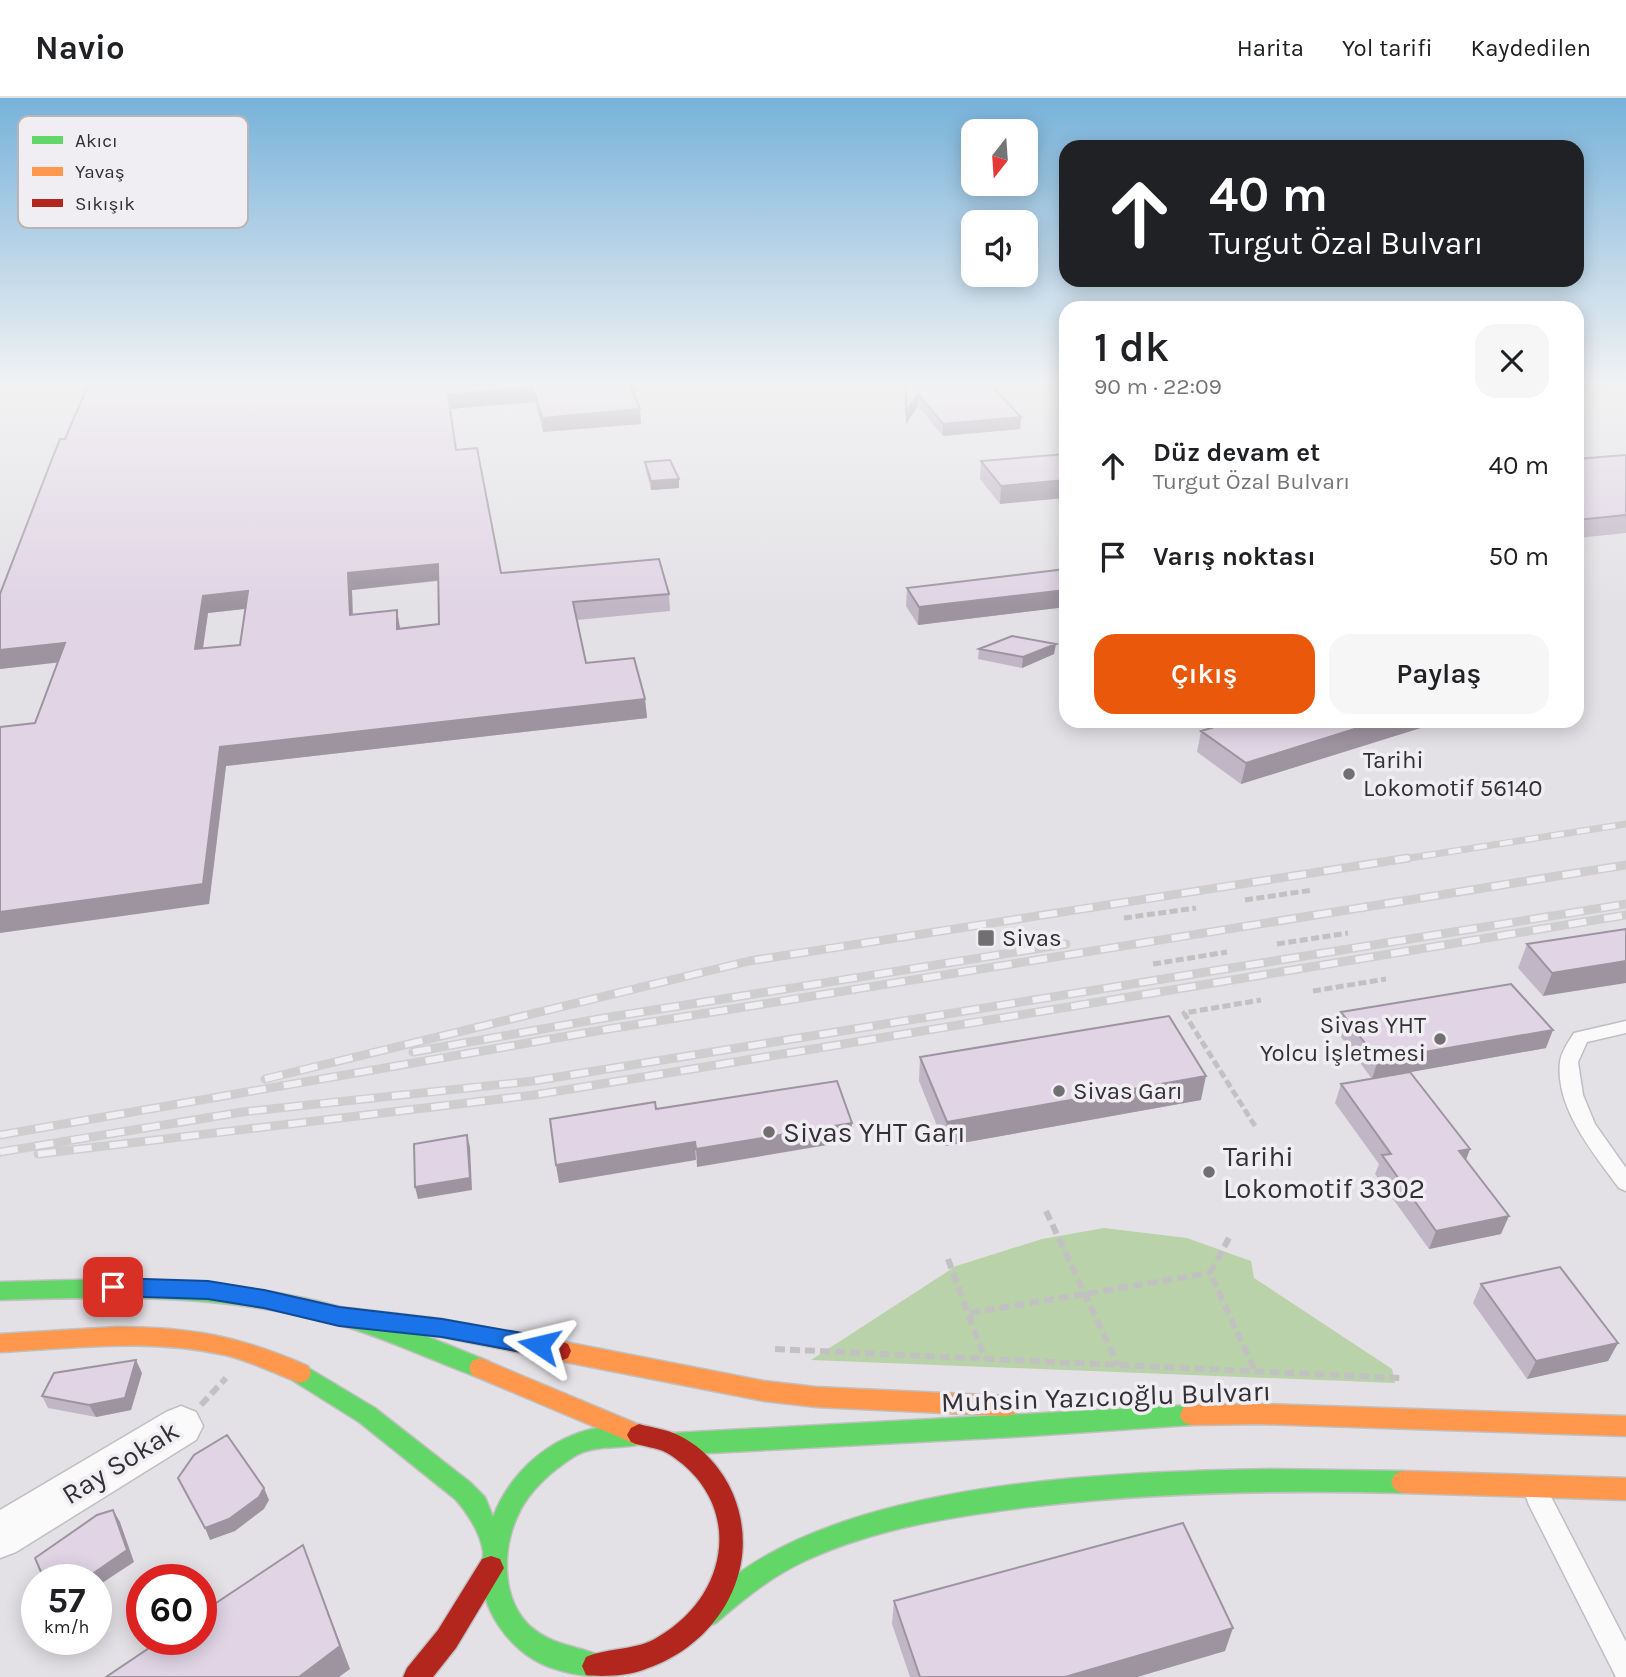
<!DOCTYPE html>
<html lang="tr">
<head>
<meta charset="utf-8">
<style>
  body { margin:0; font-family:Karla,sans-serif; background:#f6f6f6; color:#202124; height:100vh; display:flex; flex-direction:column; font-size:26px; white-space:nowrap }
  * { box-sizing:border-box; margin:0 }
  p { font-size:23px; color:#757577 }
  .icon { flex:none; width:38px; height:38px; fill:none; stroke:currentColor; stroke-width:2; stroke-linecap:round; stroke-linejoin:round }
  .map { position:relative; flex:1; overflow:hidden }
  .sheet { position:absolute; left:1059px; top:203px; width:525px; height:427px; display:flex; flex-direction:column; background:#fff; border-radius:21px; box-shadow:0 4px 18px #0003 }
  .sheet>* { flex:none }
  .top-card { position:absolute; left:1059px; top:42px; width:525px; height:147px; border-radius:21px; box-shadow:0 4px 18px #0003; background:#202124; color:#fff; overflow:hidden }
  .needle { width:46px; rotate:197deg }
  .controls { position:absolute; left:961px; top:21px; display:grid; gap:14px }
  .controls a { display:grid; place-items:center; width:77px; height:77px; border-radius:14px; background:#fff; box-shadow:0 4px 18px #0003; font-size:35px }
  .speed { position:absolute; left:21px; top:1466px; display:flex; gap:14px; font-size:35px; font-weight:700; text-align:center }
  .speed>* { display:grid; place-content:center; width:91px; height:91px; border-radius:50%; background:#fff; box-shadow:0 4px 18px #0003; line-height:1 }
  .speed small { font-size:18px; font-weight:400 }
  .speed .limit { border:10px solid #d22; background:#fff; color:#111 }
  .pin { position:absolute; display:grid; place-items:center; width:60px; height:60px; color:#fff; margin:-30px; border-radius:14px; box-shadow:0 4px 10px #0006 }
  .me { position:absolute; width:77px; margin:-38px; rotate:280deg; stroke-linejoin:round; filter:drop-shadow(0 0 5px #0008) }
  .turn { display:flex; align-items:center; gap:24px; height:147px; padding:0 35px; font-size:32px }
  .turn .icon { width:91px; height:91px; stroke-width:2.5 }
  .turn b { display:block; font-size:49px; line-height:60px }
  .round { display:grid; place-items:center; flex:none; width:74px; height:74px; border-radius:21px; background:#f6f6f6 }
  .summary { display:flex; align-items:center; justify-content:space-between; height:119px; padding:0 35px }
  h1 { font-size:42px; font-weight:600; line-height:52px }
  .action { display:flex; gap:14px; margin-top:auto; padding:14px 35px }
  .action a { flex:1; height:80px; border-radius:21px; background:#ea580c; color:#fff; font-size:28px; font-weight:600; line-height:80px; text-align:center }
  .action a+a { background:#f6f6f6; color:#202124 }
  ul { padding:0; list-style:none }
  li { display:flex; align-items:center; gap:21px; height:91px; padding:0 35px }
  li div { flex:1 }
  li b { display:block; font-size:26px }
  li em { font-style:normal }
  header { display:flex; align-items:center; gap:42px; box-sizing:border-box; height:98px; padding:0 35px; background:#fff; border-bottom:2px solid #e0e0e0 }
  header strong { font-size:33px }
  nav { display:flex; gap:38px; margin-inline-start:auto; font-size:24px }
  .map>svg:first-child { display:block }
  .green { fill:#bad2a9 }
  .lines { fill:none; stroke-linecap:round; stroke-linejoin:round }
  .lane-casing { stroke:#bfbec0; stroke-width:3 }
  .street-casing { stroke:#bfbec0; stroke-width:3 }
  .fast-casing { stroke:#c0c0c1; stroke-width:3 }
  .slow-casing { stroke:#c0c0c1; stroke-width:3 }
  .jam-casing { stroke:#c0c0c1; stroke-width:3 }
  .path-far1 { stroke:#c2c1c2; stroke-width:5; stroke-dasharray:8 3.5; stroke-linecap:butt }
  .path { stroke:#c2c1c2; stroke-width:6; stroke-dasharray:10 5; stroke-linecap:butt }
  .lane { fill:#fbfafb; fill-rule:evenodd }
  .street { fill:#fbfafb; fill-rule:evenodd }
  .fast { fill:#63d668; fill-rule:evenodd }
  .slow { fill:#ff974d; fill-rule:evenodd }
  .jam { fill:#b3261e; fill-rule:evenodd }
  .rail-far1-casing { stroke:#cfcecf; stroke-width:7 }
  .rail-casing { stroke:#cfcecf; stroke-width:9 }
  .rail-far1 { stroke:#f1eef3; stroke-width:4.5; stroke-dasharray:13; stroke-linecap:butt }
  .rail { stroke:#f1eef3; stroke-width:6; stroke-dasharray:18; stroke-linecap:butt }
  .wall { fill:#c1b6c5; fill-rule:evenodd }
  .shaded-wall { fill:#9d94a0 }
  .building { fill:#e0d4e5; stroke:#9d94a0; stroke-width:2; fill-rule:evenodd }
  .route { fill:#1a73e8; stroke:#114b97; stroke-width:2 }
  .poi-dot { fill:#716f71; stroke:#f1eef3; stroke-width:2.5 }
  .labels { text-anchor:middle; stroke-width:7; stroke-linejoin:round; paint-order:stroke }
  .poi-label { font-size:24px; fill:#333133; stroke:#f1eef3; text-anchor:start }
  .near-poi-label { font-size:28px; fill:#333133; stroke:#f1eef3; text-anchor:start }
  .near-street-label { font-size:28px; fill:#333133; stroke:#f1eef3 }
  .key { fill:#f1eef3; stroke:#b8b5b9; stroke-width:2 }
  .key-label { font-size:19px; fill:#333133 }
</style>
</head>
<body>
<header>
<strong>Navio</strong>
<nav><a>Harita</a><a>Yol tarifi</a><a>Kaydedilen</a></nav>
</header>
<div class="map">
<svg width="1626" height="1579" viewBox="0 0 1626 1579">
  <rect width="100%" height="100%" fill="#e3e1e5"/>
  <path class="green" d="M1104,1130L1187,1140L1251,1163L1254,1180L1392,1271L1395,1285L811,1262L956,1168L1042,1141Z"/>
  <g class="lines">
    <g class="lane-casing">
      <path id="lane" d="M1626,923V935L1587,944L1578,964L1583,997L1595,1026L1626,1070V1093L1619,1090C1594,1056 1555,1010 1560,964C1561,954 1569,943 1574,935Z
        M1538,1388L1547,1391L1626,1544V1579H1616L1529,1407L1526,1399L1529,1391Z"/>
    </g>
    <g class="street-casing">
      <path id="street" d="M181,1308L196,1314L203,1328L196,1342L16,1454L0,1460V1412L166,1314Z"/>
    </g>
    <g class="fast-casing">
      <path id="fast" d="M73,1182C155,1181 237,1184 317,1203C376,1217 432,1240 488,1263L491,1270L488,1277L480,1280C433,1263 388,1241 340,1227C229,1196 114,1198 0,1202V1184Z
        M300,1265L375,1310L471,1385L485,1399L493,1419C512,1370 556,1334 609,1328C622,1327 635,1325 647,1330L651,1337L647,1344C624,1353 597,1345 575,1358C553,1372 530,1392 519,1415C502,1449 500,1501 531,1529C553,1548 579,1548 604,1559L608,1568L604,1577C590,1579 576,1577 562,1573C518,1563 483,1520 481,1475C481,1468 484,1460 483,1453C480,1434 467,1414 455,1401L359,1324L292,1282L289,1275L292,1268Z
        M1191,1307L1199,1310L1202,1317L1199,1324L1191,1327L1030,1338L673,1357L665,1354L661,1346L665,1338L673,1335Z
        M1271,1371L1403,1373L1411,1376L1415,1384L1411,1392L1403,1395C1281,1392 1160,1394 1038,1408C960,1417 879,1429 807,1462C773,1477 744,1501 716,1525L707,1529L698,1525L694,1516C701,1499 721,1488 736,1477C866,1382 1113,1374 1271,1371Z"/>
    </g>
    <g class="slow-casing">
      <path id="slow" d="M116,1229C190,1229 240,1238 308,1268L311,1275L308,1282L300,1285C275,1276 251,1263 225,1257C151,1240 75,1250 0,1254V1236Z
        M560,1243L764,1283L816,1289L1008,1298L1016,1301L1019,1308L1016,1315L1008,1318L816,1309L764,1303L560,1263L552,1260L549,1253L552,1246Z
        M480,1260L642,1328L646,1335L642,1342L634,1346L626,1342L472,1277L469,1270L472,1263Z
        M1259,1306L1626,1318V1338L1259,1326L1191,1327L1183,1324L1180,1317L1183,1310L1191,1307Z
        M1403,1373L1626,1380V1402L1403,1395L1395,1392L1391,1384L1395,1376Z"/>
    </g>
    <g class="jam-casing">
      <path id="jam" d="M339,1209L442,1221L560,1243L568,1246L571,1253L568,1260L560,1263L442,1239L339,1227L331,1224L328,1218L331,1212Z
        M639,1326C653,1330 667,1331 680,1338C703,1349 723,1372 733,1396C764,1471 718,1548 643,1572C626,1578 603,1579 586,1577L582,1568L586,1559C609,1549 636,1553 658,1539C732,1496 744,1402 667,1355C657,1349 642,1349 631,1344L627,1337L631,1330Z
        M491,1458L500,1461L504,1470L456,1550L433,1579H403L407,1570L438,1532L482,1461Z"/>
    </g>
    <path class="path-far1" d="M1245,802L1313,792
      M1124,820L1196,810
      M1277,846L1348,835
      M1153,866L1227,854
      M1313,893L1386,881
      M1255,1028L1184,915L1261,902"/>
    <path class="path" d="M1046,1113L1118,1267
      M1229,1140L1210,1175L1255,1273
      M948,1161L985,1261
      M970,1215L1210,1175
      M775,1251L1400,1280
      M201,1307L226,1280"/>
    <use href="#lane" class="lane"/>
    <use href="#street" class="street"/>
    <use href="#fast" class="fast"/>
    <use href="#slow" class="slow"/>
    <use href="#jam" class="jam"/>
    <g class="rail-far1-casing">
      <path id="rail-far1" d="M1397,762L1626,726"/>
    </g>
    <g class="rail-casing">
      <path id="rail" d="M413,954L604,920L1066,846
        M265,981L749,863L1408,760
        M0,1037L608,931L1626,767
        M0,1054L242,1014L533,983L1626,806
        M38,1056L534,997L1626,817"/>
    </g>
    <use href="#rail-far1" class="rail-far1"/>
    <use href="#rail" class="rail"/>
  </g>
  <path class="wall" d="M88,287H630L640,311L641,326L543,334L535,304L450,311L456,352L501,475L669,496L670,513L577,522L586,565L645,601L647,620L226,668L209,806L35,625L58,564L0,571V496ZM438,483L439,526L400,530L353,517L352,492ZM245,511L240,547L203,551L208,515Z
    M906,287L1021,319L1020,331L943,338L918,308L906,326Z
    M1066,356L1000,406L980,381L981,363Z
    M1626,358V435L1577,440V361Z
    M645,364L679,381V390L651,392L646,373Z
    M1066,471V509L918,527L906,508L907,490Z
    M979,551L1054,556L1022,570L978,561Z
    M1234,623H1443L1241,686L1197,654L1201,633Z
    M1626,831L1543,898L1518,870L1527,846Z
    M1341,914L1546,950L1410,974L1470,1051L1466,1062L1501,1136L1429,1151L1375,1076L1379,1066L1335,1005L1341,986L1372,981L1336,932Z
    M920,959L1201,1002L945,1048L919,983Z
    M1481,1186L1618,1245L1608,1263L1527,1281L1473,1205Z
    M142,1275L131,1312L96,1319L48,1310L42,1298Z
    M894,1503L1225,1553L1137,1579H910L892,1526Z"/>
  <path class="shaded-wall" d="M533,289L535,304L450,311L448,297Z
    M918,296V308L906,326V314Z
    M640,311L641,326L543,334L542,320Z
    M1021,319L1020,331L943,338V326Z
    M679,381V390L651,392V383Z
    M1066,382V400L1000,406L1001,388Z
    M438,466L441,482L352,492L353,535L350,517L348,475Z
    M1066,492V509L918,527L919,509Z
    M248,493L252,510L208,515L200,569L195,551L203,498Z
    M397,512L400,530L397,531Z
    M65,545L71,563L0,571V552Z
    M1056,546L1054,556L1022,570L1023,559Z
    M645,601L647,620L226,668L209,806L0,835V814L220,649Z
    M1380,623H1443L1241,686L1246,665Z
    M1626,863V885L1543,898L1552,875Z
    M1553,932L1546,950L1372,981L1378,962Z
    M1206,978L1201,1002L945,1048L947,1024Z
    M852,1025L851,1043L697,1069L696,1051Z
    M467,1037L470,1049L472,1092L418,1101L415,1089Z
    M695,1044L696,1062L559,1085L556,1067Z
    M1470,1051L1463,1069L1459,1053Z
    M1509,1118L1501,1136L1429,1151L1436,1133Z
    M1618,1245L1608,1263L1527,1281L1536,1263Z
    M136,1262L142,1275L131,1312L96,1319L89,1307Z
    M264,1390L269,1402L264,1411L235,1433L210,1442L205,1430Z
    M113,1412L120,1424L134,1464L96,1489V1482H86L85,1481Z
    M303,1447L350,1571L339,1579H299Z
    M1233,1530L1225,1553L1137,1579H1065Z"/>
  <path class="building" d="M88,287H630L640,311L542,320L533,289L448,297L456,352L477,350L501,475L659,461L669,496L573,504L586,565L634,560L645,601L220,649L203,786L0,814V629L35,625L65,545L0,552V496L52,361L60,341H65ZM438,466L439,526L397,531V512L350,517L348,475ZM248,493L240,547L195,551L203,498Z
    M906,287H991L1021,319L943,326L918,296L906,314Z
    M1066,356V382L1001,388L981,363Z
    M1625,357L1626,358V417L1577,422V361Z
    M670,362L679,381L651,383L645,364Z
    M1066,471V492L919,509L907,490Z
    M1012,538L1056,546L1023,559L979,551Z
    M1234,623H1380L1246,665L1201,633Z
    M1626,831V863L1552,875L1527,846Z
    M1511,886L1553,932L1378,962L1341,914Z
    M1169,918L1206,978L947,1024L920,959Z
    M1410,974L1470,1051L1459,1053L1509,1118L1436,1133L1382,1057L1391,1056L1341,986Z
    M837,983L852,1025L696,1051L695,1044L556,1067L550,1021L655,1004L656,1011Z
    M467,1037L470,1080L415,1089L414,1046Z
    M1560,1169L1618,1245L1536,1263L1481,1186Z
    M136,1262L125,1300L89,1307L42,1298L54,1275Z
    M227,1337L264,1390L259,1399L229,1421L205,1430L178,1380L194,1357Z
    M113,1412L127,1452L85,1481L70,1482L44,1481L35,1460L97,1417Z
    M1183,1425L1233,1530L1065,1579H920L894,1503Z
    M303,1447L340,1548L299,1579H106L161,1542H201V1515Z"/>
  <linearGradient id="sky" x2="0" y2="1"><stop stop-color="#77b2da"/><stop offset="0.56" stop-color="#f2f2f3"/><stop offset="1" stop-color="#f2f2f3" stop-opacity="0"/></linearGradient>
  <rect width="1626" height="508" fill="url(#sky)"/>
  <path class="route" d="M113,1180L208,1183L264,1192L339,1209L442,1221L539,1238L547,1241L550,1247L547,1254L539,1257L442,1239L339,1228L264,1210L208,1201L113,1198L105,1195L102,1189L105,1183Z"/>
  <g class="poi-dot">
    <circle cx="1349" cy="676" r="7"/>
    <rect x="977" y="831" width="18" height="18" rx="3.5"/>
    <circle cx="1440" cy="941" r="7"/>
    <circle cx="1059" cy="993" r="7"/>
    <circle cx="769" cy="1034" r="7"/>
    <circle cx="1209" cy="1074" r="7"/>
  </g>
  <g class="labels">
    <g class="poi-label">
      <text x="1363" y="670">Tarihi<tspan x="1363" dy="28">Lokomotif 56140</tspan></text>
      <text x="1002" y="848">Sivas</text>
      <text x="1426" y="935" text-anchor="end">Sivas YHT<tspan x="1426" dy="28">Yolcu İşletmesi</tspan></text>
      <text x="1073" y="1001">Sivas Garı</text>
    </g>
    <g class="near-poi-label">
      <text x="783" y="1044">Sivas YHT Garı</text>
      <text x="1223" y="1068">Tarihi<tspan x="1223" dy="32">Lokomotif 3302</tspan></text>
    </g>
    <g class="near-street-label">
      <text transform="translate(1106 1298) rotate(-2)" y="10">Muhsin Yazıcıoğlu Bulvarı</text>
      <text transform="translate(120 1364) rotate(-32)" y="10">Ray Sokak</text>
    </g>
  </g>
  <rect x="18" y="18" width="230" height="112" rx="10" class="key"/>
  <rect x="32" y="38" width="31" height="8" fill="#63d668"/>
  <rect x="32" y="69" width="31" height="9" fill="#ff974d"/>
  <rect x="32" y="101" width="31" height="8" fill="#b3261e"/>
  <g class="key-label">
    <text x="75" y="49">Akıcı</text>
    <text x="75" y="80">Yavaş</text>
    <text x="75" y="112">Sıkışık</text>
  </g>
</svg>
<div class="controls">
<a><svg class="needle" viewBox="-14 -14 28 28"><path d="M0-13l5 13h-10z" fill="#e53935"/><path d="M0 13l5-13h-10z" fill="#757577"/></svg></a>
<a><svg class="icon" aria-label="sound" viewBox="0 0 24 24"><path d="M4 9h4l5-4v14l-5-4H4zM17 9q2 3 0 6"/></svg></a>
</div>
<div class="speed"><div>57<small>km/h</small></div><div class="limit">60</div></div>
<div class="pin" style="left:113px;top:1189px;background:#d93025"><svg class="icon" aria-label="arrive" viewBox="0 0 24 24"><path d="M6 21V4h12l-3 4 3 4H6"/></svg></div>
<svg class="me" style="left:539px;top:1247px" viewBox="-20 -20 40 40"><path d="M0-17L14 15 0 8-14 15z" fill="#1a73e8" stroke="#fff" stroke-width="4"/></svg>
<div class="top-card">
<div class="turn"><svg class="icon" aria-label="ahead" viewBox="0 0 24 24"><path d="M12 20V5M6 11l6-6 6 6"/></svg><div><b>40 m</b>Turgut Özal Bulvarı</div></div>
</div>
<section class="sheet">
<div class="summary"><div><h1>1 dk</h1><p>90 m · 22:09</p></div><a class="round"><svg class="icon" aria-label="close" viewBox="0 0 24 24"><path d="M6 6l12 12M18 6L6 18"/></svg></a></div>
<ul>
<li><svg class="icon" aria-label="ahead" viewBox="0 0 24 24"><path d="M12 20V5M6 11l6-6 6 6"/></svg><div><b>Düz devam et</b><p>Turgut Özal Bulvarı</p></div><em>40 m</em></li>
<li><svg class="icon" aria-label="arrive" viewBox="0 0 24 24"><path d="M6 21V4h12l-3 4 3 4H6"/></svg><div><b>Varış noktası</b></div><em>50 m</em></li>
</ul>
<div class="action"><a>Çıkış</a><a>Paylaş</a></div>
</section>
</div>
</body>
</html>
